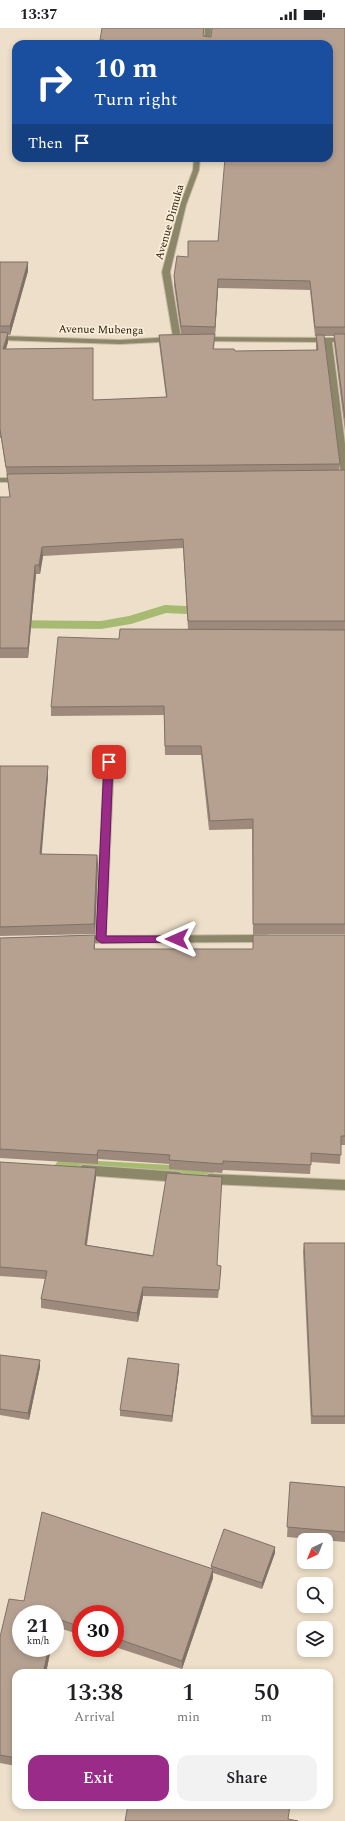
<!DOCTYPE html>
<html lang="en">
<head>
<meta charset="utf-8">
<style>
  body { margin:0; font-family:Spectral,serif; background:#f2f2f2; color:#202124; height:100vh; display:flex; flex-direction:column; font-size:15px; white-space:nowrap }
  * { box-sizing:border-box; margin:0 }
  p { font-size:13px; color:#757577 }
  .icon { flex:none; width:22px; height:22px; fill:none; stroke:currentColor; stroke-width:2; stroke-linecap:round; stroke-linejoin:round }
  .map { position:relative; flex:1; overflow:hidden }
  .panel { position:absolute; left:12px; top:1641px; width:321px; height:140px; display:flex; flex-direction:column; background:#fff; border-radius:12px; box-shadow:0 2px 6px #0003 }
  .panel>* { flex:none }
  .hud { position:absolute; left:12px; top:12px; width:321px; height:122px; border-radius:12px; box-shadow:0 2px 6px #0003; background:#1a4fa0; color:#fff; overflow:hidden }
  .needle { width:26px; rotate:223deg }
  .tools { position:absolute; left:297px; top:1505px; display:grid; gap:8px }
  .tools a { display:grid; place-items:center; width:36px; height:36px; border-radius:8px; background:#fff; box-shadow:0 2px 6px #0003; font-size:20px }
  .speed { position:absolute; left:12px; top:1577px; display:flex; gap:8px; font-size:20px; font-weight:700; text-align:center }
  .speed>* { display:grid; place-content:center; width:52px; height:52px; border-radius:50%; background:#fff; box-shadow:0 2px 6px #0003; line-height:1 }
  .speed small { font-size:10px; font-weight:400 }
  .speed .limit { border:6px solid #d22; background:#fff; color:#111 }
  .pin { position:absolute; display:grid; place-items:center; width:34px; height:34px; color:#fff; margin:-17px; border-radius:8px; box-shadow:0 2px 6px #0006 }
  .me { position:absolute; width:44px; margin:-22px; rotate:270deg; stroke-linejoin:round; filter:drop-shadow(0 0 3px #0008) }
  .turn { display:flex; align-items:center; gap:14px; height:84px; padding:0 16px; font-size:18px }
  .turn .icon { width:52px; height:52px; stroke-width:2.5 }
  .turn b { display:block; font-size:28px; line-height:34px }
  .then { display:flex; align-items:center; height:38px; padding:0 16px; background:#0003; gap:8px; font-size:15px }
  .eta { display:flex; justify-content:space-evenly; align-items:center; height:68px; text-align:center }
  .eta b { font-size:24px; font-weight:600; line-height:28px }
  .action { display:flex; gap:8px; margin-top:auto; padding:8px 16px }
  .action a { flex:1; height:46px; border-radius:12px; background:#9b2b89; color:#fff; font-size:16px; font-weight:600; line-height:46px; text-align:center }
  .action a+a { background:#f2f2f2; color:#202124 }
  .status { display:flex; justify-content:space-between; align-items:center; height:28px; padding:0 20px; background:#fff; direction:ltr }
  .status svg { height:11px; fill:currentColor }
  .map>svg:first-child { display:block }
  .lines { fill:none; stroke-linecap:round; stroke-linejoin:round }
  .stream { fill:#a6bb71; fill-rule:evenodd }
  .minor-casing { stroke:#c7bba7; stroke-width:2 }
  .minor { fill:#8c8768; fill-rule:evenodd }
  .wall { fill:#9d8a7d; fill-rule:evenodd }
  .shaded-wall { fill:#7f7166 }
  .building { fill:#b6a191; stroke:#7f7166 }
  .route { fill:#9b2b89; stroke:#651c59 }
  .labels { text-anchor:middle; stroke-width:3.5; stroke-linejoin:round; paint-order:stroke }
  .far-street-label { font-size:11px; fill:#1b160e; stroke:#fbedd6 }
</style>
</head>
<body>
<div class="status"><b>13:37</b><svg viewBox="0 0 49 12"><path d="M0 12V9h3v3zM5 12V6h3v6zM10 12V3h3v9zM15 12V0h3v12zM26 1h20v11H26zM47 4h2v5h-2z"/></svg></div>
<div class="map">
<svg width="345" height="1793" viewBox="0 0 345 1793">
  <rect width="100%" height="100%" fill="#eddfc9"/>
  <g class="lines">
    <path class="stream" d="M165,577L205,579L209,580L211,583L209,586L205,587L166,585L131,596L101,601L0,600V592L101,593L129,588Z
      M63,1131L206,1139L211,1140L214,1145L211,1150L206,1151L63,1143L58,1141L55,1137L58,1133Z"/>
    <g class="minor-casing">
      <path id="minor" d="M205,0H211L210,16H204Z
        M194,130H200L199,142L186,177L170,244L181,311L180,313L120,316L0,312V308L120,312L173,309L162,244L180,177L193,142Z
        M198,309L345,310V314H332L345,416V449L341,447L325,314L201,313H198Z
        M0,450H21L25,452L21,454H0Z
        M109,731L114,734L106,908L267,907L272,911L271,914L77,915L76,912L77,909L96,908L104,734Z
        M83,1137L179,1144L183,1146L185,1149L183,1152L179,1154L83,1147L79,1145L77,1142L79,1139Z
        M209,1146L345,1152V1162L209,1156L205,1154L203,1151L205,1148Z"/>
    </g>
    <use href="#minor" class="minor"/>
  </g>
  <path class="wall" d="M102,0H204L203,8L211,9L345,0V404L334,316V308H324L340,436L339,442H345V906H253L252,801L209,802L201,727H165L164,687L51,688V679L119,611L188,601L183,520L43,528L40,546H36L28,630H0V469H10L7,448L1,410H0V234H28V243L10,307H8V314L6,321L93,372L166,369L159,315V307L181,306L174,257V248L188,229L218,213L329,16H100V12ZM218,260L310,262L315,308H316V322L235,323L214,321Z
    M0,738L48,748L41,826L97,827L98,836L95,906L0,908Z
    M95,907V921H253V907H345V1117H341L340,1136L311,1134L310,1146L223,1142L222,1145L169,1141V1136L98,1131V1136L0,1130V910Z
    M0,1134L96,1149L87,1217L217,1237L220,1247L218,1270L143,1268L138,1294L41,1280V1271L45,1251L0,1248Z
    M304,1215H345V1396H311L303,1224Z
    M0,1327L40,1339L29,1392L0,1387Z
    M179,1336V1342L172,1394L120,1388V1382Z
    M290,1454L345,1459V1514L287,1509Z
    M275,1519V1525L262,1561L213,1545V1550L182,1641L115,1619V1586H81V1607L56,1599L55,1603V1586L21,1620H51L46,1645H16V1738L0,1735V1609L24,1573L211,1540V1538Z"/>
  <path class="shaded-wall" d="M28,234V243L10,307V298Z
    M218,251V260L215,308V299Z
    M8,305V314L3,330V321Z
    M42,519L43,528L40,546L39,537Z
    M35,537L36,546L28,630V620Z
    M48,738V748L41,835L40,826Z
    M97,827L98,836L95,906L94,896Z
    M98,1122V1136L97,1127Z
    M96,1140V1149L85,1226V1217Z
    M221,1238L220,1247L218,1270L219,1262Z
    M143,1259V1268L138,1294L137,1285Z
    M40,1332V1339L29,1392L28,1385Z
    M179,1336V1342L172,1394V1388Z
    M275,1519V1525L262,1561V1555Z
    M213,1541V1550L182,1641V1633Z
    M49,1620H51L46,1645H43Z"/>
  <path class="building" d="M102,0H204L203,8L211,9L212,0H345V299H315L310,253L218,251L215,299L181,298L174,248L177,228L188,229V213H218L225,130H329V16H103L104,12H100Z
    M0,234H28L10,298H0Z
    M0,304L8,305L3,321L93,320V372L167,369L159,307L215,306L213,321H234L235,323L318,322L316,307H324L340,436L6,439L0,401Z
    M334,306H345V390Z
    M345,442V593H188L183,511L42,519L39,537H35L28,620H0V469H10L7,446Z
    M120,601L345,602V896H253V791L210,793L201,718H165L164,678L51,679L58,609L119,611Z
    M0,738H48L40,826L97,827L94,896L0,899Z
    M95,907L94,921H253V907H345V1108H341V1127L311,1125V1137L223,1133V1136L169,1132L170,1127L98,1122L97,1127L0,1121V910Z
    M0,1134L96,1140L85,1217L153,1228L167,1145L222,1149L217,1237L221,1238L219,1262L143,1259L137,1285L41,1271L47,1243L0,1239Z
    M304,1215H345V1388H312Z
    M0,1327L40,1332L28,1385L0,1381Z
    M128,1330L179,1336L172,1388L120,1382Z
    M290,1454L345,1459V1504L287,1499Z
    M42,1484L213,1541L182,1633L115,1610V1586H81V1599L55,1590V1586H21V1620H49L43,1645H16V1730L0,1727V1609L9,1571L24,1573Z
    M224,1501L275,1519L262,1555L211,1538Z
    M128,1777H290L288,1791L298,1793H125Z"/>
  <path class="route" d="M109,731L113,734L106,908H177L181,909L182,911L181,914L101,915L96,911L104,734Z"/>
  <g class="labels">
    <g class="far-street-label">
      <text transform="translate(169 194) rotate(-74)" y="4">Avenue Dimuka</text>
      <text transform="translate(101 301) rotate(1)" y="4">Avenue Mubenga</text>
    </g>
  </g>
</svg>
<div class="tools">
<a><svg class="needle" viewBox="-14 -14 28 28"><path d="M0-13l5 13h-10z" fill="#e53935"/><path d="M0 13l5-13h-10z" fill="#757577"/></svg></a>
<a><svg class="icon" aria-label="search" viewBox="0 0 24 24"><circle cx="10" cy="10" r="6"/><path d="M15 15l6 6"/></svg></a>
<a><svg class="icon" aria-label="layers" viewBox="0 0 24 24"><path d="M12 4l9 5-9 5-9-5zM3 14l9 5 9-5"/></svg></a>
</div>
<div class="speed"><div>21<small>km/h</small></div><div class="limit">30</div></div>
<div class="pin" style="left:109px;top:734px;background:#d93025"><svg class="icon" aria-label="arrive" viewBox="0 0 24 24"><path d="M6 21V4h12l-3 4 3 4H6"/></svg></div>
<svg class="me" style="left:177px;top:911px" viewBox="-20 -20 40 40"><path d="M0-17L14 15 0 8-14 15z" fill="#9b2b89" stroke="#fff" stroke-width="4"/></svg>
<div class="hud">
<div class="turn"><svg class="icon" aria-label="right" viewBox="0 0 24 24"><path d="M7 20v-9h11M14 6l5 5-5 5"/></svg><div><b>10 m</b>Turn right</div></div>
<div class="then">Then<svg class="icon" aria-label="arrive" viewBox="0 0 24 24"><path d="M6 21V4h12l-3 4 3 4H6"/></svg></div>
</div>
<section class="panel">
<div class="eta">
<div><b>13:38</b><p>Arrival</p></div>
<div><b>1</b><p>min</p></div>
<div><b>50</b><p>m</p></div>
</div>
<div class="action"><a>Exit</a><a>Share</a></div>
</section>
</div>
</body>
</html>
